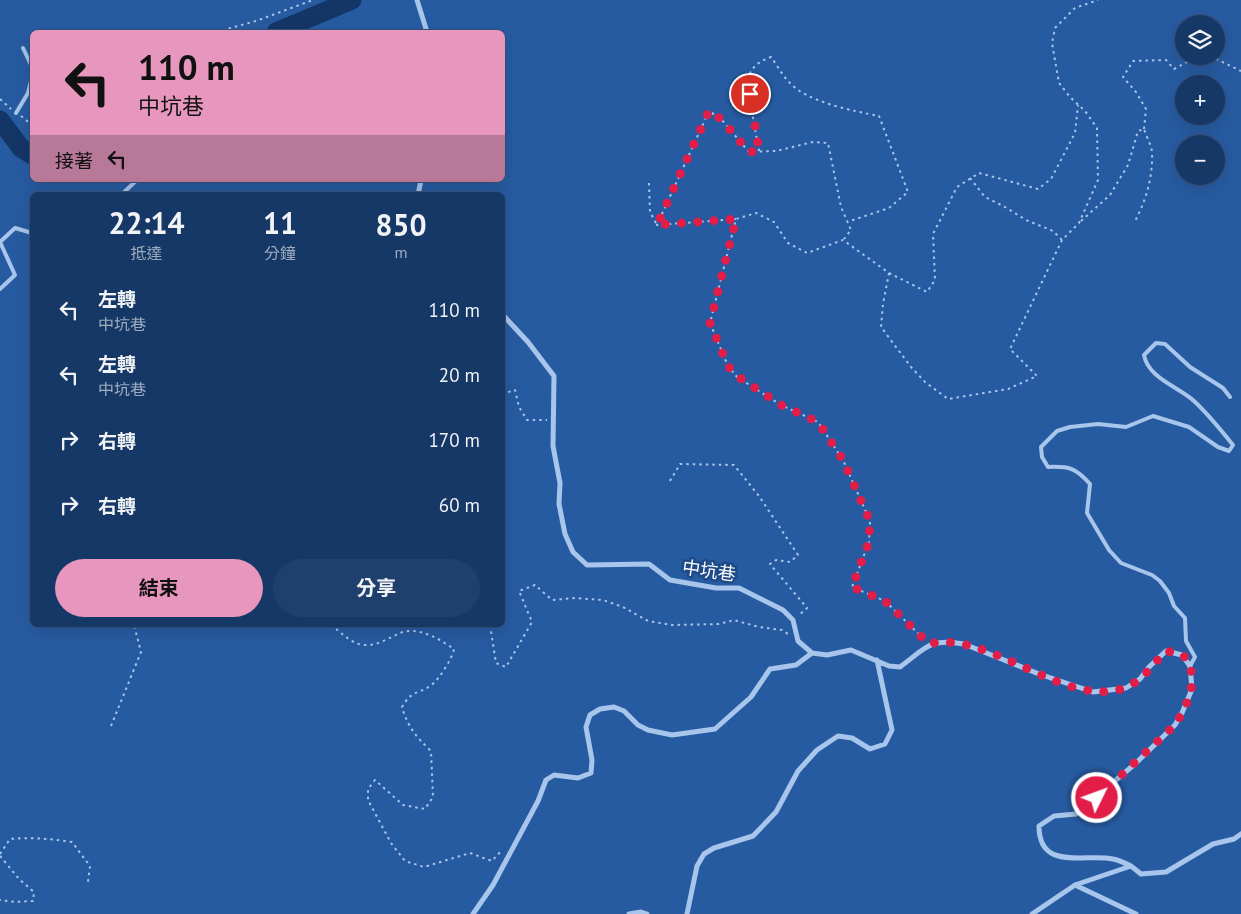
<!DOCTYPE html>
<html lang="zh-TW">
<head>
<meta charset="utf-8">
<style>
  body { margin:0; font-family:"PT Sans","Noto Sans TC",sans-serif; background:#1f3f6c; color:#f1f3f6; height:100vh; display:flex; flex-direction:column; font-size:19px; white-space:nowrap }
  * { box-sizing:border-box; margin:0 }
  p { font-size:16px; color:#9eacbf }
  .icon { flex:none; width:28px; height:28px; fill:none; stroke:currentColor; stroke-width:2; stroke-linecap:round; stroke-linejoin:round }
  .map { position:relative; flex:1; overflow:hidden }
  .side { position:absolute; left:30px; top:192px; width:475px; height:435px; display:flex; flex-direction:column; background:#163866; border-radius:8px; box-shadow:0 5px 20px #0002,0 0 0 1px #35527a }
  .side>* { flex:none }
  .banner { position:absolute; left:30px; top:30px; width:475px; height:152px; border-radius:8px; box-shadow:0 5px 20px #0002,0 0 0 1px #35527a; background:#e797bd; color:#111; overflow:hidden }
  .fabs { position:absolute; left:1175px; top:15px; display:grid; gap:10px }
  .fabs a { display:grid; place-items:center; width:50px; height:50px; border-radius:50%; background:#163866; box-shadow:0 5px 20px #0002,0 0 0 1px #35527a; font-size:25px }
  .pin { position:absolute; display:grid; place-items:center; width:42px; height:42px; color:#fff; margin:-21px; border:2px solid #fff; border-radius:50%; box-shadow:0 1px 5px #0007 }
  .me { position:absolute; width:55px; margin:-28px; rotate:48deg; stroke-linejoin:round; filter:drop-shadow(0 0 4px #0008) }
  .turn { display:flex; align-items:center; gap:18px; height:105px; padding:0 25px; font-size:22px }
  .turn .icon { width:65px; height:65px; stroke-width:2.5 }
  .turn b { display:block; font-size:35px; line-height:42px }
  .then { display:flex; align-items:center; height:48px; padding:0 25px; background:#0003; gap:10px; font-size:19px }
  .eta { display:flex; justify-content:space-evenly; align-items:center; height:85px; text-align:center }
  .eta b { font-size:30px; font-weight:700; line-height:35px }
  .cta { display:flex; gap:10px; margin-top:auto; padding:10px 25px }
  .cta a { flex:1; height:58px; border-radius:30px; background:#e797bd; color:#111; font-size:20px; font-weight:700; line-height:58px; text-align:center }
  .cta a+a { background:#1f3f6c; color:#f1f3f6 }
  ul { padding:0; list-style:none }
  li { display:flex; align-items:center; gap:15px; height:65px; padding:0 25px }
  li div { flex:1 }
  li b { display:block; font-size:19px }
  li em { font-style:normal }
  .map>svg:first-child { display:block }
  .green { fill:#275ba1; fill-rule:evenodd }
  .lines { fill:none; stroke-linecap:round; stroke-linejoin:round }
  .river { stroke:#143667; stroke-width:19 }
  .path { stroke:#a8c5eb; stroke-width:2; stroke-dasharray:2.5 4; stroke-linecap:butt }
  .lane { stroke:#a8c5eb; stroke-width:4 }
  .street { stroke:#a8c5eb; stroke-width:5 }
  .route { stroke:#e11d48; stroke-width:9; stroke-dasharray:0 16.2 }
  .labels { text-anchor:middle; stroke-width:5; stroke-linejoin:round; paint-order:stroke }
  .street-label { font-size:18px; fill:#fff; stroke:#1e4a88 }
</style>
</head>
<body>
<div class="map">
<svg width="1241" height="914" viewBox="0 0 1241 914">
  <rect width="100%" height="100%" fill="#1e4a88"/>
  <path class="green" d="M0,0H1241V914H0ZM1184,24H1216V56H1184ZM32,32H502V180H32ZM1184,84H1216V116H1184ZM1184,144H1216V176H1184ZM32,195H502V625H32Z"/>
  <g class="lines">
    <path class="river" d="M276,32L352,0
      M0,120L21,148L32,155"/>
    <path class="path" d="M216,32L256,21L313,0
      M1210,56L1241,71
      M0,99L11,109
      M21,116L32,125
      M1144,129L1146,109L1136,92L1123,77L1133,61L1166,60L1174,69L1198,56
      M759,151C757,137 745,84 750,73C755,64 761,61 771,57C777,65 782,75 789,82C806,102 854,111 879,116L908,192L889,208L847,222
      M970,178L985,197L1005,207L1026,220L1053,231L1062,240
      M649,183L650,212L657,225
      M736,219L657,225L709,111L721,119L749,152L776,151L813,142L828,143L841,207L851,230L844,239
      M1081,221L1110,195L1128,165L1138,131L1144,129C1146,136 1151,144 1152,152C1153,177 1146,201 1134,223
      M889,273L927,292L935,280L933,234L957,187L979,173L1038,189L1051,179L1075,133L1078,105
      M502,394L515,390L519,407L527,420H547
      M670,481L680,464L734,465L759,496L798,555L790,562L776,560L770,564L807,608L799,615
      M331,625C341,632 351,644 364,645C377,646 389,638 400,633C419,626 439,639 454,649C452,659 439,680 430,686C416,695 412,690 402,707C408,727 416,737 431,751L433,797L425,809L403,805L375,780L368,789V800L391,843L405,861L424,867L470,853L492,861L502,850
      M490,625L496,663L506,667L532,622L519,591L535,585L552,600L575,598L603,600L623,607L648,621L672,625L719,624L734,620L759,627L782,630L788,634
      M924,639L885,601L852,587L869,542L870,521L843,460L818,422L781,405L737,377L728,366L710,323L736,219L756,213L774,222L788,243L807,253L843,240L889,273L883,304L881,327L911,367L925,382L948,399L1008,389L1037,376L1010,349L1062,240L1079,223L1098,180L1097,128L1085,111L1070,97L1059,83L1052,43L1055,28L1075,8L1098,0
      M111,726L141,652L134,625
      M0,854L10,839C31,837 51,839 72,842L90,866L88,882
      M0,856L19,879L34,892L33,901L15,902L0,900"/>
    <path class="lane" d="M23,48L32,67
      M16,113L28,93L32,77
      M121,195L137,180
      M0,289L15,275L0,242L15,228L32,233
      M1190,666L1195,657L1186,641L1185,618L1174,606L1169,593L1160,581L1152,575L1121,563L1109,550L1087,513L1090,484C1076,468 1069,466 1048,467L1042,457L1041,447L1057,431L1070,427L1098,424L1126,427L1153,416L1189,427L1218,447L1229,451L1233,445C1221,430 1208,414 1194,401C1179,387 1148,378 1144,355L1156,343L1165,344L1190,367L1223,388L1230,397"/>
    <path class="street" d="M417,0L427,32
      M418,195L421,180
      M502,314L528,342L554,376L553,446L560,483L559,504L565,534L573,552L587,565L649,564L670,580L716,588H739L783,610L793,620L798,641L812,653L827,655L851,650L889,666L900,667C927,647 929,638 964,644L1039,674L1093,692L1126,688L1140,679L1149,667L1166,651L1182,655L1190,666L1192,689L1182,713L1175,725L1136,763L1076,814L1054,816L1039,826C1039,872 1086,853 1113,859C1119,860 1125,863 1131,866L1075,885L1136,914
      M1131,866L1141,874L1166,872L1213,844L1234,839L1241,834
      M473,914L493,885L538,801L546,780L554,775L578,778L591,773L592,760L586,727L590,715L600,709L614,707L624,711L638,725L648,730L672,735L715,729L751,697L770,669L796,665L812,653
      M629,914L641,912L647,914
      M687,914L697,866L704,854L714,848L753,836L776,812L798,771L817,750L838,736L852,738L870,749L885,744L892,730L877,660
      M1032,914L1075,885"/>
  </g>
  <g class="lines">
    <path class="route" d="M750,94L759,151L749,152L721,119L709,111L657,225L736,219L710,323L728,366L737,376L781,405L818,422L843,460L870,521L869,542L852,587L885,601L929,644C989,629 1068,712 1127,687C1143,680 1154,663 1166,651L1182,654C1202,676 1188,704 1175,725L1097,798"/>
  </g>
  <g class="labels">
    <g class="street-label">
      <text transform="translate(709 571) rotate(8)" y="6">中坑巷</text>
    </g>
  </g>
</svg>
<div class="fabs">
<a><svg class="icon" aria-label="layers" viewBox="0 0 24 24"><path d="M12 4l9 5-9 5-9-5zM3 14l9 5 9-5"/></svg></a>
<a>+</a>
<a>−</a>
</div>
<div class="pin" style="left:750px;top:94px;background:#d93025"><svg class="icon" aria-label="arrive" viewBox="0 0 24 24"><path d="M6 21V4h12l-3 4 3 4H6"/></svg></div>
<svg class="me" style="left:1097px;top:798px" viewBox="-20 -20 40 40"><circle r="17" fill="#e11d48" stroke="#fff" stroke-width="3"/><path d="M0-11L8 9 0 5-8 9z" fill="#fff"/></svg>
<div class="banner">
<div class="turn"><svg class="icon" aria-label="left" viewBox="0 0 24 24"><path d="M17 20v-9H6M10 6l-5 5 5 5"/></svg><div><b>110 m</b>中坑巷</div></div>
<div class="then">接著<svg class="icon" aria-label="left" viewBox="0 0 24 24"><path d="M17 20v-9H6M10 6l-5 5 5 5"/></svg></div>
</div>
<section class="side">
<div class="eta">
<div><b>22:14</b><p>抵達</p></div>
<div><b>11</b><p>分鐘</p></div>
<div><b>850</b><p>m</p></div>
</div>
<ul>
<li><svg class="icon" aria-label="left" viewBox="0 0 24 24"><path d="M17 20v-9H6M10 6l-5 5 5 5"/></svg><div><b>左轉</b><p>中坑巷</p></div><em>110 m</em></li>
<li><svg class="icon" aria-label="left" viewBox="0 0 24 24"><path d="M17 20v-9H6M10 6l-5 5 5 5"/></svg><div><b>左轉</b><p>中坑巷</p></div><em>20 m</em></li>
<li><svg class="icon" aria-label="right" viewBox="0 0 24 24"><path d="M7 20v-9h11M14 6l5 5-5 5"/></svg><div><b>右轉</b></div><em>170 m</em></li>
<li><svg class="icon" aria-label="right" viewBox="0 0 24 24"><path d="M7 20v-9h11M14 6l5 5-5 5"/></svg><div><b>右轉</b></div><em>60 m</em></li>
</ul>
<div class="cta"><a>結束</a><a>分享</a></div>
</section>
</div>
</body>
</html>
